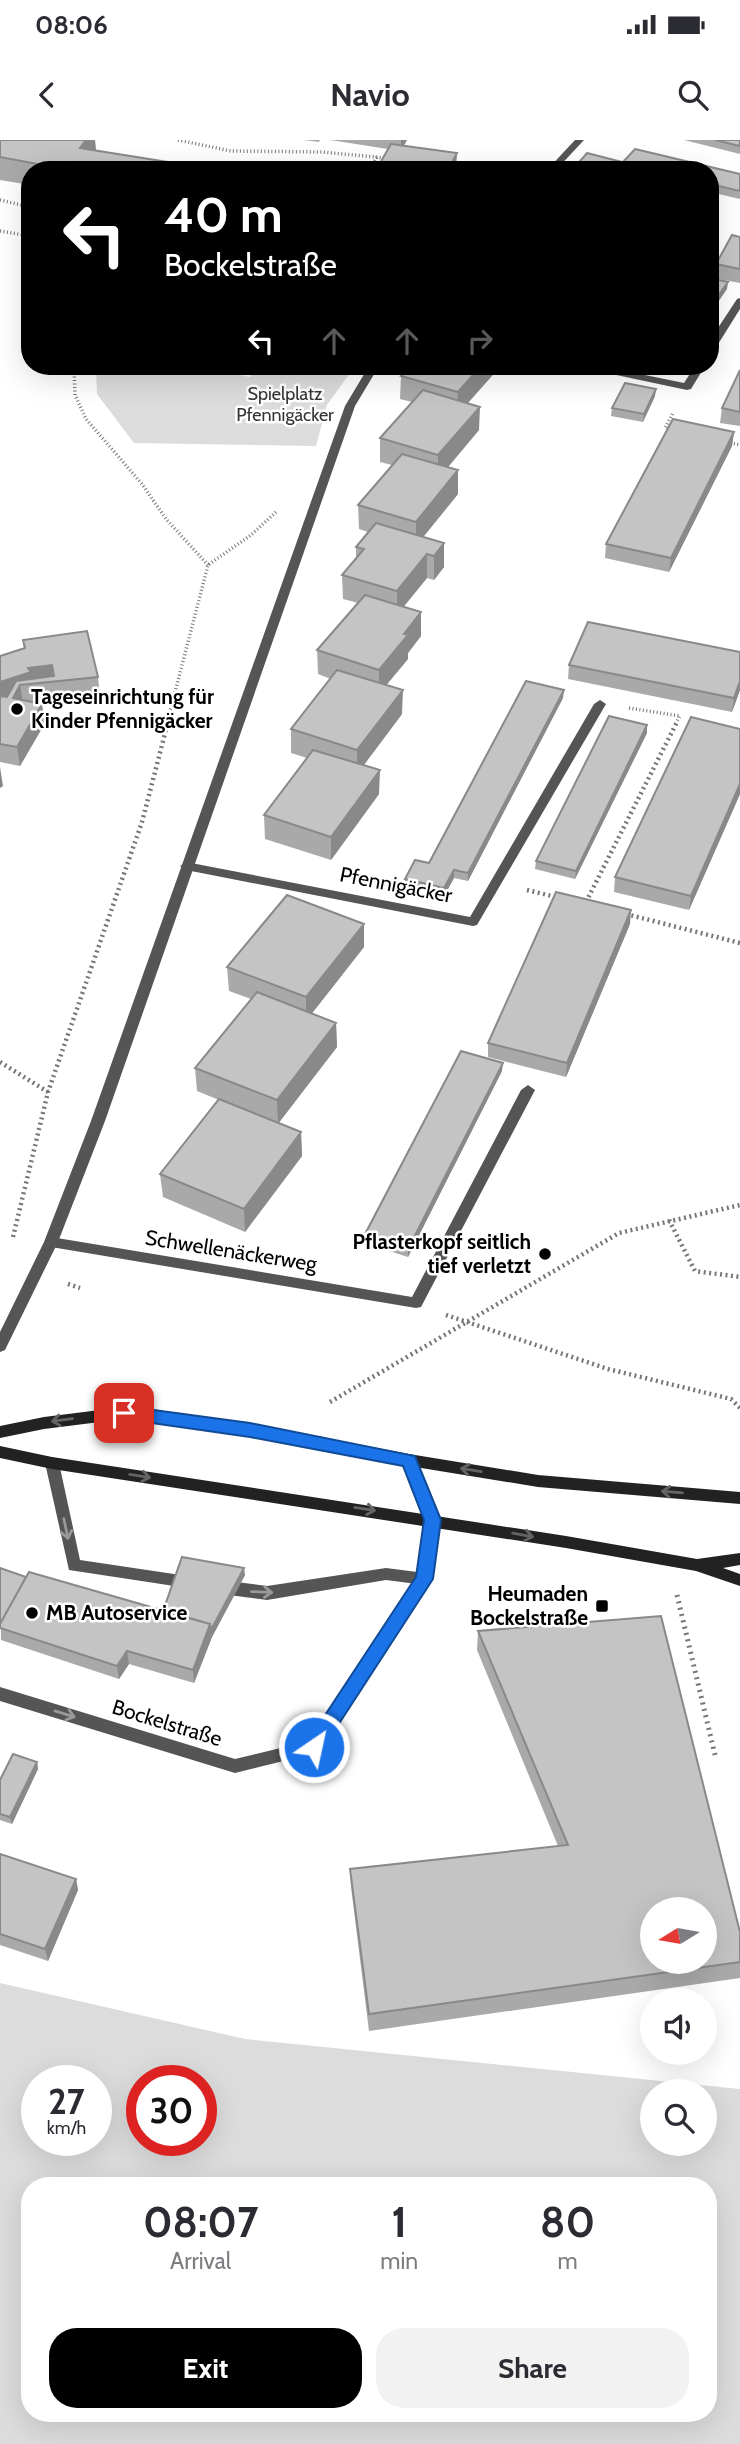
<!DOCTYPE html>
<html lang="en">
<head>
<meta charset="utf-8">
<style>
  body { margin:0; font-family:Cabin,sans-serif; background:#f2f2f3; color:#2b2b33; height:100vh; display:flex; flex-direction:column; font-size:26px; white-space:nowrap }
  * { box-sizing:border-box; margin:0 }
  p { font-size:23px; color:#7c7c81 }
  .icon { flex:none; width:38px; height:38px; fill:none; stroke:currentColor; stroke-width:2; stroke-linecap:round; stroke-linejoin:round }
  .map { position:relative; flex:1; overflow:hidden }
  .drawer { position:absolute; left:21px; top:2037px; width:696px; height:245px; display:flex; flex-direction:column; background:#fff; border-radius:28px; box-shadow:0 7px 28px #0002 }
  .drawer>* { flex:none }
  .guide { position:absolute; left:21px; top:21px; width:698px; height:214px; border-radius:28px; box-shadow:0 7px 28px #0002; background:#000; color:#fff; overflow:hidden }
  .needle { width:46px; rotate:259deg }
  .fabs { position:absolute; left:640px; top:1757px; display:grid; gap:14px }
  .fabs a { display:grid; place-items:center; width:77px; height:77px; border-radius:50%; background:#fff; box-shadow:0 7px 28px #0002; font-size:35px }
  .speed { position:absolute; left:21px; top:1925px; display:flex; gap:14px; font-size:35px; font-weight:700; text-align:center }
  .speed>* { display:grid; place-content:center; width:91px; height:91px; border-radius:50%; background:#fff; box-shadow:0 7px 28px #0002; line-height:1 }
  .speed small { font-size:18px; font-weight:400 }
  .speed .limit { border:10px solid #d22; background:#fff; color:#111 }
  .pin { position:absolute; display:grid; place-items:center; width:60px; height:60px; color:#fff; margin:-30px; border-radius:14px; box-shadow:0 4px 10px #0006 }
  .me { position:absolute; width:77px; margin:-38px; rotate:34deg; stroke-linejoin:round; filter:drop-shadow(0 0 5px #0008) }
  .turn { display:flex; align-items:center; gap:24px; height:147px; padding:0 28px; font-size:32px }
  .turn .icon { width:91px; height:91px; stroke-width:2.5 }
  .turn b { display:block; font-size:49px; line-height:60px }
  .lanes { display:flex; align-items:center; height:66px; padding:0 28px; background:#0003; justify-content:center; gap:35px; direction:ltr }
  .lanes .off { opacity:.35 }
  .eta { display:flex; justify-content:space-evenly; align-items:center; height:119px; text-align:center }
  .eta b { font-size:42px; font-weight:700; line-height:49px }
  .cta { display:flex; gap:14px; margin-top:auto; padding:14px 28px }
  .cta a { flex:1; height:80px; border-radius:28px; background:#000; color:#fff; font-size:28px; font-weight:700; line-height:80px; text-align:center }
  .cta a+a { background:#f2f2f3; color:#2b2b33 }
  .status { display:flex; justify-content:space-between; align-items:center; height:49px; padding:0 35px; background:#fff; direction:ltr }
  .status svg { height:19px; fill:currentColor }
  header { display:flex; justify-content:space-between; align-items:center; height:91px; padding:0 28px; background:#fff; font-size:32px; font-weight:700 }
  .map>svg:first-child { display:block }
  .green { fill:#dcdcdc; fill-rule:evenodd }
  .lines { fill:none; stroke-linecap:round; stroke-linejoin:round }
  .path-far2 { stroke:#777; stroke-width:3.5; stroke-dasharray:1 2.5; stroke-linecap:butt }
  .path-far1 { stroke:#777; stroke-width:4.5; stroke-dasharray:2 3.5; stroke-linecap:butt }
  .path { stroke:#777; stroke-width:5; stroke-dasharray:2 4.5; stroke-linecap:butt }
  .service { fill:#555; fill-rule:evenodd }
  .minor { fill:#555; fill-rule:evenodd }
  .secondary { fill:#222; fill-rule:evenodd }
  .wall { fill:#a9a9a9 }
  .shaded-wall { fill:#898989 }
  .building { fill:#c4c4c4; stroke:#898989; stroke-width:2; fill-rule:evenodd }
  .oneway { stroke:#646464 }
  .oneway2 { stroke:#999 }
  .route { fill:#1a73e8; stroke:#114b97; stroke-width:2 }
  .poi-dot { fill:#000; stroke:#fff; stroke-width:2.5 }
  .labels { text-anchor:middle; stroke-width:5; stroke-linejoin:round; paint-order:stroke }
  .far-park-label { font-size:18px; fill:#333; stroke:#fff }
  .poi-label { font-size:21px; font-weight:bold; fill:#000; stroke:#fff; text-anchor:start }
  .street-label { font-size:21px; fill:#000; stroke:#fff }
</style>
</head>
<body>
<div class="status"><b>08:06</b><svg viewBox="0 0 49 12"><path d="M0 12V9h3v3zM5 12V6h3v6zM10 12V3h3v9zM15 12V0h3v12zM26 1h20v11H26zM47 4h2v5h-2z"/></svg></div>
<header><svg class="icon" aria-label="back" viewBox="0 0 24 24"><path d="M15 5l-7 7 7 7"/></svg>Navio<svg class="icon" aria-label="search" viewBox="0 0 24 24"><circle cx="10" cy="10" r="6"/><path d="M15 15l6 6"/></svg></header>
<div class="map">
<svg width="740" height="2304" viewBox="0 0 740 2304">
  <rect width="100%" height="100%" fill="#fff"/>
  <path class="green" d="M96,226H194L250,237L258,226H355L327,265L316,306L134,303L97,254Z
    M0,1843L245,1899L740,1949V2304H0ZM37,1941H96V2000H37ZM142,1941H201V2000H142ZM653,1951H705V2004H653ZM30,2046H709V2273H30Z"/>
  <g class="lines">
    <path class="path-far2" d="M178,0L231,11L322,12L386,18
      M451,23L484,30
      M369,30L377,17
      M0,60L30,67
      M0,91L30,96
      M74,226L75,255L86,279L142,344L166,379L208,425
      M671,289L665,288L673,273
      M727,302L740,305
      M629,568L680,576L676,583
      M167,583L208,425L251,395L276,372"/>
    <path class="path-far1" d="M527,750L560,758
      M586,762L677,582
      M626,774L740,803
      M0,922L48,952
      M669,1080L695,1131L740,1137
      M13,1097L48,952L142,682L168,582
      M68,1144L80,1148
      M446,1175L608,1229L731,1259L740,1268
      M330,1262L619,1093L740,1065"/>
    <path class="path" d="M677,1455L715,1615"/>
    <path class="service" d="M740,158V169L715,209L710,212V200L737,159Z
      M583,226H601L684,243L695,226H705L691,249L687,250L588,229Z
      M600,560L606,564L477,785L473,786L186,730L180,726L186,722L470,777L594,564Z
      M528,945L535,950L421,1167L416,1168L51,1107L44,1102L51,1097L412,1157L521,950Z
      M52,1317L57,1319L59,1323L80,1420L194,1437L199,1438L202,1443L199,1448L194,1449L69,1430L45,1323L47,1319Z
      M386,1428L425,1433L430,1434L433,1439L430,1444L425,1445L386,1440L267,1460L221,1454L216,1452L213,1447L216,1442L221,1440L267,1446Z"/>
    <path class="minor" d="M575,0H584L556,30H547Z
      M369,226H379L355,266L105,981L58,1102L5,1210L0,1212V1192L44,1102L91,981L345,266Z
      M409,1314L414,1316L416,1320L441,1380L433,1439L320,1612L235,1633L0,1561V1547L235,1619L309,1601L418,1437L425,1380L402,1320L404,1316Z"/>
    <path class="secondary" d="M124,1267L250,1284L409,1314L538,1335L740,1352V1364L538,1347L409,1326L250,1296L124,1279L44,1289L0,1298V1286L44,1277Z
      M0,1306L52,1317L566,1396L697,1419L740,1413V1425L723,1428L740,1434V1446L696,1431L566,1408L52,1329L0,1318Z"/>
  </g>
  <path class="wall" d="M0,0H95L96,11L218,30H30V45L0,40Z
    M304,0H320L319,2Z
    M330,0H407L404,5L388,9Z
    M684,0H740V14Z
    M635,9L740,34V59L710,52V30H572L587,13L623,22Z
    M740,97V143L714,138L716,124Z
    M410,226H498V229L468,263L479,290L448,327L458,354L423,397L444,427L434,440L427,438L403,467L421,496L408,513V519L386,545L402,574L364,625L379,654L331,720L265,699L264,675L307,618L291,613V589L331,539L318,534L317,510L358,463L343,459L342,435L356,419V407L368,392L359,389L358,365L392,325L380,322V298L412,262L400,259L401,236Z
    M661,226H676L674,229Z
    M740,230V286L720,283L722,268Z
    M655,256L643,282L611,276L612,268Z
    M734,292L732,306L669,432L605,418L606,404Z
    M23,500L98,537L100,556L36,563L45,583L20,626L0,622V516L24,508Z
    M740,512V550L732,572L568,539L569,525Z
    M563,558L468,741L454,738L444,756L405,746V739L429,723Z
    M647,585V593L575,739L535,729L536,721Z
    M740,589V654L689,770L614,752L615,737Z
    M630,784L566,937L488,917V903Z
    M364,807L312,873L336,883L337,907L278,983L301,992L302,1016L245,1092L163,1057L160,1034L219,960L197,951L195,928L251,859L229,851L227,827Z
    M502,931L408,1117L364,1103V1096Z
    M0,1428L26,1437L163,1471L245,1435L212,1497L194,1543L129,1524L119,1539L1,1500Z
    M478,1491L740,1792V1838L369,1891L351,1747L350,1729L558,1706L477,1510Z
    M37,1622L38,1629L12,1684L0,1680V1640Z
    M0,1714L76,1739L78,1750L48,1821L0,1805Z"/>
  <path class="shaded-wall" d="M86,0H95L96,13L80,8Z
    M401,0H407L401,11Z
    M457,13L456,30H448Z
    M728,142L727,149L710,174V167Z
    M481,226H498V229L457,275L458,252Z
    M656,249L655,256L643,282L644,274Z
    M480,267L479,290L438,339V315Z
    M734,292L732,306L669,432L671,418Z
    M458,330V354L416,406V382Z
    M444,403V427L434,440V416Z
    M427,414V438L397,475V451Z
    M421,472V496L408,513V519L379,554V530L404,494Z
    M52,525L53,541L20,545L23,564L0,562V542L28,528Z
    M740,541V550L732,572L734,558Z
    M403,550L402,574L357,634V610Z
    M564,550L563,558L468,741V733Z
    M42,564L45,583L20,626L17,607Z
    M647,585V593L575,739L576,731Z
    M0,627L3,646L0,648Z
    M380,630L379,654L331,720V697Z
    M740,644V654L689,770L691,756Z
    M454,730V738L444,756V748Z
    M631,770L630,784L566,937L567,923Z
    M364,784V807L306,881V857Z
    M336,883L337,907L278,984L277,960Z
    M503,923L502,931L408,1117V1109Z
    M301,992L302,1016L245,1092L244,1069Z
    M244,1428L245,1435L212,1497L194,1543L193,1530L210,1484Z
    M127,1511L129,1524L119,1539L117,1526Z
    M37,1622L38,1629L12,1684L10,1677Z
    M76,1739L78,1750L48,1821L45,1809Z"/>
  <path class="building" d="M0,0H86L80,8L218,30H45L48,26L0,17Z
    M715,0H740V6Z
    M391,4L457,13L448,30H376Z
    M635,9L740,34V51L710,44V30H653L623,22Z
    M587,13L634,25L630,30H572Z
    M732,95L740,97V129L716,124Z
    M710,138L728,142L710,167Z
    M410,226H481L458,252L401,236Z
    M740,230V272L722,268Z
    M625,243L656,249L644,274L612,268Z
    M423,250L480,267L438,315L380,298Z
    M673,279L734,292L671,418L606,404Z
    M402,314L458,330L416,382L358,365Z
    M376,383L444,403L434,416L427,414L397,451L342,435L364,409L356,407Z
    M365,455L421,472L404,494L408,495L379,530L317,510Z
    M588,482L740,512V541L734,558L569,525Z
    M87,491L98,537L20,545L13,558L42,564L17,607L0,604V556L7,557L16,541L54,536L52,525L28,528L31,532L0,542V516L25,508L23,500Z
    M337,530L403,550L357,610L291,589Z
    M526,541L564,550L468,733L454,730L444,748L405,739L415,720L429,723Z
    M609,576L647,585L576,731L536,721Z
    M691,577L740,589V644L691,756L615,737Z
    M313,610L380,630L331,697L264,675Z
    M556,752L631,770L567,923L488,903Z
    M287,755L364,784L306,857L227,827Z
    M257,852L336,883L277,960L195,928Z
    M461,911L503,923L408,1109L364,1096Z
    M219,959L301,992L244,1069L160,1034Z
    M182,1417L244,1428L211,1490L210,1484L163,1471Z
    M0,1428L26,1437L0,1484Z
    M29,1432L210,1484L193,1530L127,1511L117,1526L0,1488V1484Z
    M661,1476L740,1792V1822L369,1874L350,1729L568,1705L478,1491ZM653,1769H705V1822H653Z
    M13,1614L37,1622L10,1677L0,1674V1640Z
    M0,1714L76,1739L45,1809L0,1794Z"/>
  <defs><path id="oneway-shaft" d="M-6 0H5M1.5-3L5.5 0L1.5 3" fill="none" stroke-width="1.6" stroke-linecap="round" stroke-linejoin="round" transform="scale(1.75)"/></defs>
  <g class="oneway">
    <use href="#oneway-shaft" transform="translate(62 1280) rotate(173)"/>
    <use href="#oneway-shaft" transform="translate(471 1330) rotate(-171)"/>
    <use href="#oneway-shaft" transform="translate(140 1336) rotate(9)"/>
    <use href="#oneway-shaft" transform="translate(672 1352) rotate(-175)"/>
    <use href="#oneway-shaft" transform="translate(365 1369) rotate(9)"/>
    <use href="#oneway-shaft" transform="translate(523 1395) rotate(10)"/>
  </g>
  <g class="oneway2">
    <use href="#oneway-shaft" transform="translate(66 1389) rotate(78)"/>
    <use href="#oneway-shaft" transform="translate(262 1452) rotate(2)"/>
    <use href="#oneway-shaft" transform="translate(65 1574) rotate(17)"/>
  </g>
  <path class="route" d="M124,1266L250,1283L415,1316L441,1380L433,1439L320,1613L314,1615L308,1613L305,1607L308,1601L416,1437L424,1380L403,1326L250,1297L124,1279L118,1277L116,1273L118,1268Z"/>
  <g class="poi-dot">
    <circle cx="17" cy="569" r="7"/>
    <circle cx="545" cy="1114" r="7"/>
    <rect x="595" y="1459" width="14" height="14" rx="3.5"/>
    <circle cx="32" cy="1473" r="7"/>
  </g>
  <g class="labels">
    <g class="far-park-label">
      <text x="285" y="260">Spielplatz<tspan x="285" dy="21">Pfennigäcker</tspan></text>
    </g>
    <g class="poi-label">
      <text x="31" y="564">Tageseinrichtung für<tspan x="31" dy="24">Kinder Pfennigäcker</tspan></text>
      <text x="531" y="1109" text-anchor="end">Pflasterkopf seitlich<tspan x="531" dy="24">tief verletzt</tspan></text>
      <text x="588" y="1461" text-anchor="end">Heumaden<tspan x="588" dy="24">Bockelstraße</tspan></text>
      <text x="46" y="1480">MB Autoservice</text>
    </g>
    <g class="street-label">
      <text transform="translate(396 745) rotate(11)" y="7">Pfennigäcker</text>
      <text transform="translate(231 1111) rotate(9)" y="7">Schwellenäckerweg</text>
      <text transform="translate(167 1583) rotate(17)" y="7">Bockelstraße</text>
    </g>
  </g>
</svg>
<div class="fabs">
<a><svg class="needle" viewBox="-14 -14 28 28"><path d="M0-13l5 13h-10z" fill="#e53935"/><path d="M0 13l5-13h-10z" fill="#7c7c81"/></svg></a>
<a><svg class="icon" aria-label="sound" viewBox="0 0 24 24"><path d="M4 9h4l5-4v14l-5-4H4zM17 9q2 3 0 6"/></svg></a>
<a><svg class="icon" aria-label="search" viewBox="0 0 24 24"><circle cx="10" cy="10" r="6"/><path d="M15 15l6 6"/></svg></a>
</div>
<div class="speed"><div>27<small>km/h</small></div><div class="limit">30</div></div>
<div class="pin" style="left:124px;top:1273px;background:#d93025"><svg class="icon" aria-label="arrive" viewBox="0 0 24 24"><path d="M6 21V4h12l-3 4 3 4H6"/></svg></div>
<svg class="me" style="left:314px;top:1607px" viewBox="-20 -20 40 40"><circle r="17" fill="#1a73e8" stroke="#fff" stroke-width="3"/><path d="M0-11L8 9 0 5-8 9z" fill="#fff"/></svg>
<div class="guide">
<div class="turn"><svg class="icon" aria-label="left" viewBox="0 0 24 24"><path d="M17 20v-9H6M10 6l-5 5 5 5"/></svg><div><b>40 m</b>Bockelstraße</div></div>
<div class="lanes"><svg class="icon" aria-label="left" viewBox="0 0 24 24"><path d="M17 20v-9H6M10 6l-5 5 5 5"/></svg><svg class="icon off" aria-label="ahead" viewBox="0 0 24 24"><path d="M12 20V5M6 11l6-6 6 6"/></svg><svg class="icon off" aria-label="ahead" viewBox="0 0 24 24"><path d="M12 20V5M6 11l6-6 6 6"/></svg><svg class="icon off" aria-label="right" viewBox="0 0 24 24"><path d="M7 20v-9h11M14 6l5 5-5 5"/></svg></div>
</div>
<section class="drawer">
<div class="eta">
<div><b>08:07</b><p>Arrival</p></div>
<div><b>1</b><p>min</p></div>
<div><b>80</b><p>m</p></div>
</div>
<div class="cta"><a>Exit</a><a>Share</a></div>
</section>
</div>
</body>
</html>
